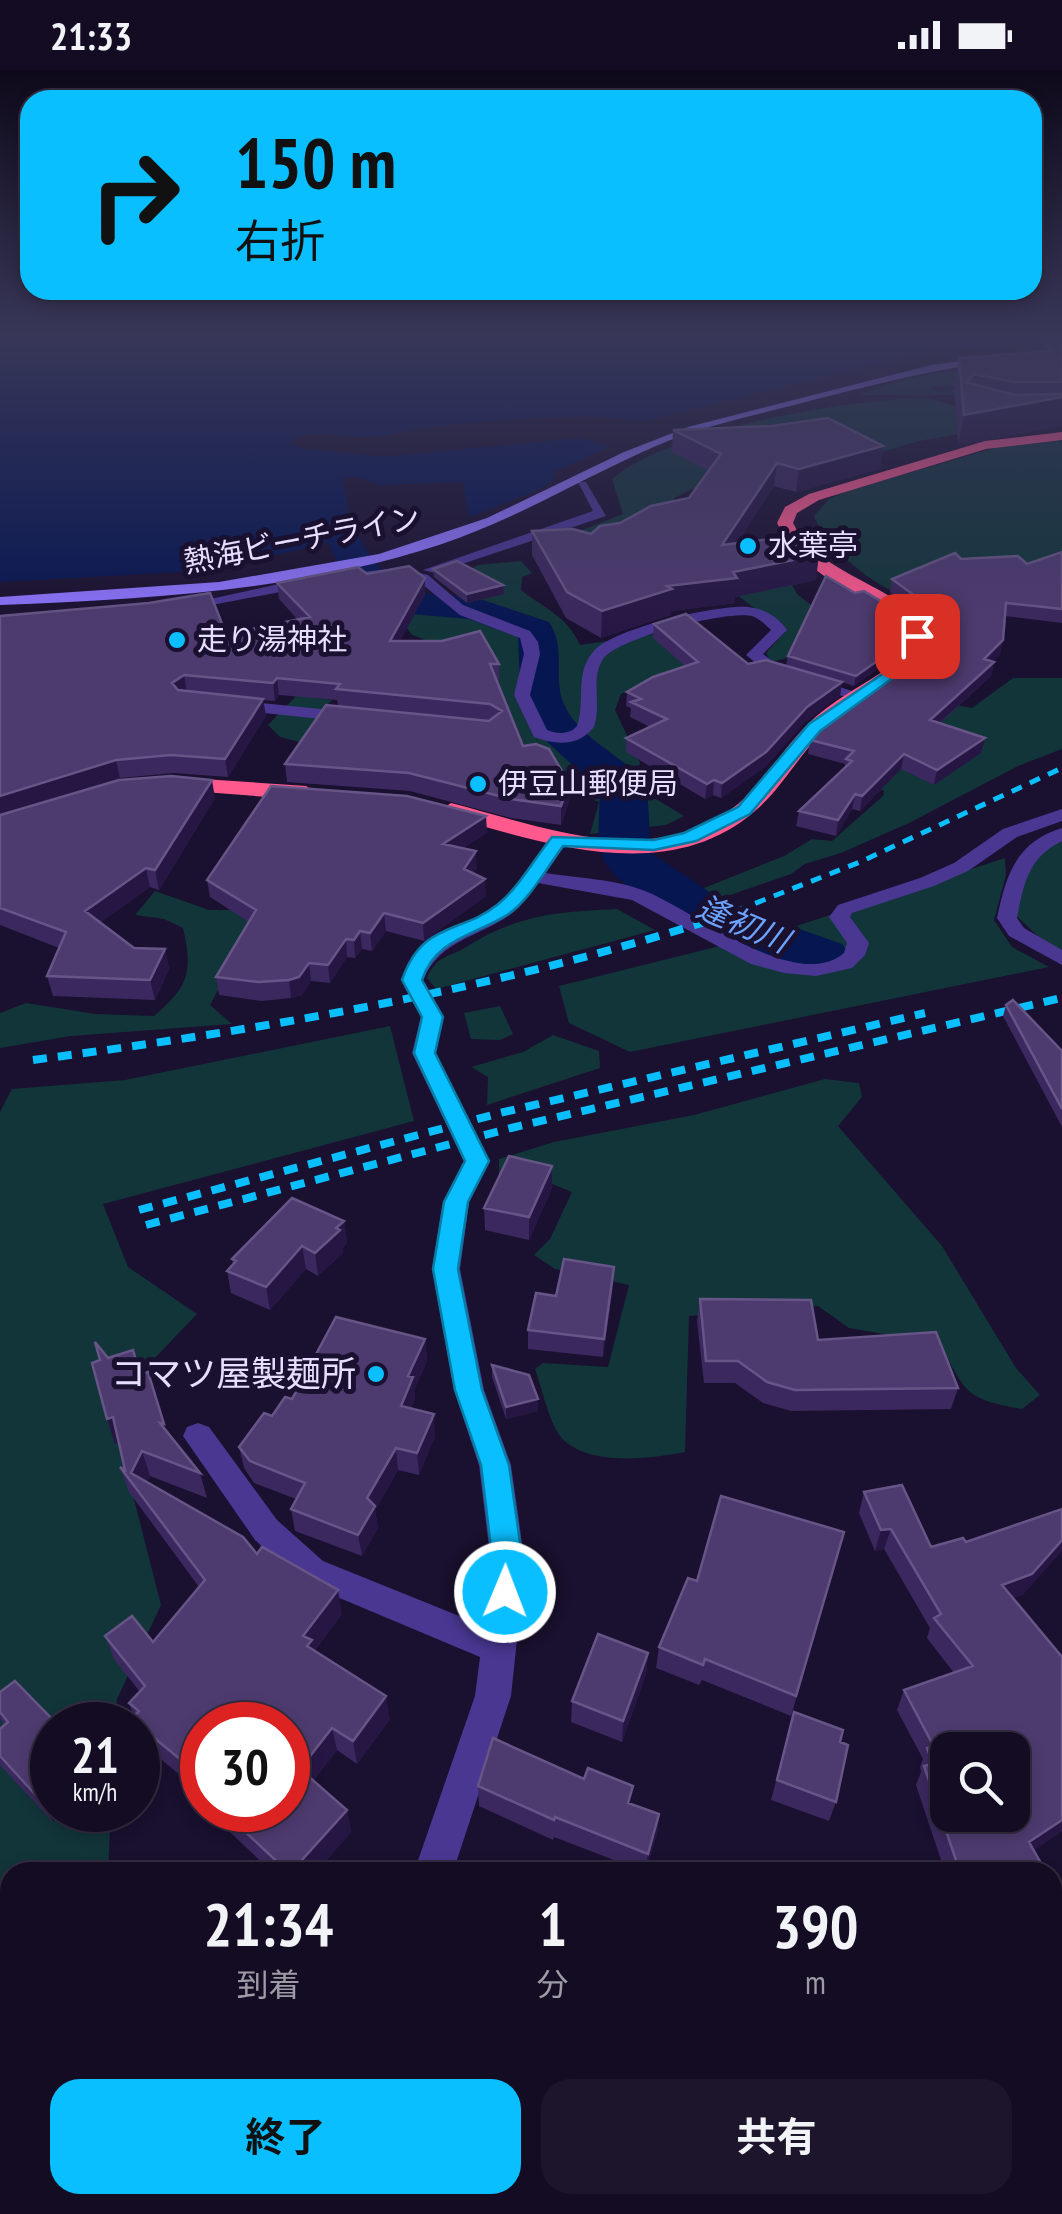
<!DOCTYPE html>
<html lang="ja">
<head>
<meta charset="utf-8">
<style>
  body { margin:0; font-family:"PT Sans Narrow","Noto Sans JP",sans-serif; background:#1d152b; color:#f1f3f6; height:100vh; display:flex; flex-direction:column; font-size:38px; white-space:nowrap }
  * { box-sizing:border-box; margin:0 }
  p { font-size:32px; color:#9d9ba6 }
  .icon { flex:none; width:55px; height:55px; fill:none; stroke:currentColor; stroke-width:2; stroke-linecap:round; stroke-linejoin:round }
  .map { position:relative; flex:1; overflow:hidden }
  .details { position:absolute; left:0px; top:1792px; width:1062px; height:352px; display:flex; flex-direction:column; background:#140c23; border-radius:30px 30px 0 0; box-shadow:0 5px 15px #0003,0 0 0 2px #332c41 }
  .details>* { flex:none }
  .top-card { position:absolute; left:20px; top:20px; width:1022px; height:210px; border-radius:30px; box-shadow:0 5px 15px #0003,0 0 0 2px #332c41; background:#0abfff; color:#111; overflow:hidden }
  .buttons { position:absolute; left:930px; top:1662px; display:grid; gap:20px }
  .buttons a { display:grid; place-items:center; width:100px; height:100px; border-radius:20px; background:#140c23; box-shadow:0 5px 15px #0003,0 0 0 2px #332c41; font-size:50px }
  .speed { position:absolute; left:30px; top:1632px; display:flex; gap:20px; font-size:50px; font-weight:700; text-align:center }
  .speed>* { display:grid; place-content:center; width:130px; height:130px; border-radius:50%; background:#140c23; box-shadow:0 5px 15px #0003,0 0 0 2px #332c41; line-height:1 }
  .speed small { font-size:25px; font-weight:400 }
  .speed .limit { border:15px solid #d22; background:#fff; color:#111 }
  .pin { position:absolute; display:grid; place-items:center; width:85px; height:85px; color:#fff; margin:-42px; border-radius:20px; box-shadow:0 5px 15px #0006 }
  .me { position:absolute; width:110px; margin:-55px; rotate:1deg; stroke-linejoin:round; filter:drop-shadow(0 0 8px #0008) }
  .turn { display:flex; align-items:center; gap:35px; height:210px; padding:0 50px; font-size:45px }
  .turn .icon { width:130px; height:130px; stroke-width:2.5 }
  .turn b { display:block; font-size:70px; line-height:85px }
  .eta { display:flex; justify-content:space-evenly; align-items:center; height:170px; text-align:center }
  .eta b { font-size:60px; font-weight:700; line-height:70px }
  .cta { display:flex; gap:20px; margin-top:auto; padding:20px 50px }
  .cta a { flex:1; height:115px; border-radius:30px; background:#0abfff; color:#111; font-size:40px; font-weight:700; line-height:115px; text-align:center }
  .cta a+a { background:#1d152b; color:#f1f3f6 }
  .status { display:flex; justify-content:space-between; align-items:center; height:70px; padding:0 50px; background:#140c23; direction:ltr }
  .status svg { height:28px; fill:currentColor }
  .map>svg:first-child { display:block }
  .green { fill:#12353a }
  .water { fill:#061651 }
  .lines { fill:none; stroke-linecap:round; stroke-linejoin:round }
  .river { fill:#061651; fill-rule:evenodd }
  .street { fill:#493792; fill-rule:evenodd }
  .secondary { fill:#8e75ff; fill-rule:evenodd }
  .highway { fill:#ff598d; fill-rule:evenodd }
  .rail-far1 { stroke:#0abfff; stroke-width:5; stroke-dasharray:11 9; stroke-linecap:butt }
  .rail { stroke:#0abfff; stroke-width:8; stroke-dasharray:14 11; stroke-linecap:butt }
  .wall { fill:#3b285e }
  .shaded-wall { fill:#261644 }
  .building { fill:#4d3b6f; stroke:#665586; stroke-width:2.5; fill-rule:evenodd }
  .route { fill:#0abfff; stroke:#067ca6; stroke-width:2.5 }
  .poi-dot { fill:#0abfff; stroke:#1a102f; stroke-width:4 }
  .labels { text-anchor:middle; stroke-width:10; stroke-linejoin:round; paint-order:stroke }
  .far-street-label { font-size:30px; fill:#e7deff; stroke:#1a102f }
  .far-poi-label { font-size:30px; fill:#e7deff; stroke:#1a102f; text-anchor:start }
  .far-water-label { font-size:32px; font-style:italic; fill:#6ca3ff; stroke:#1a102f }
  .poi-label { font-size:35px; fill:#e7deff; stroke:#1a102f; text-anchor:end }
</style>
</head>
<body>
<div class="status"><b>21:33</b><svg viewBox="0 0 49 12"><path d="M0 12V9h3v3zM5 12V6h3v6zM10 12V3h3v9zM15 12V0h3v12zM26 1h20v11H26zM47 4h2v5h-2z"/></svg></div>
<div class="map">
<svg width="1062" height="2144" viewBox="0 0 1062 2144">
  <rect width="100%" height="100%" fill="#1a102f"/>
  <path class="green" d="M989,299L985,315L930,317L937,322L958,319L967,325H859C900,308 944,300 989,299Z
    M925,328L968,339L993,358L919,371L875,384L732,400L674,428V438L624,476L545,475L623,444L612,409C673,358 845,330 925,328Z
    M1062,371V492L897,523C867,511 825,475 814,446L829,429L847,421L1012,373Z
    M521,491L532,503L522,507L521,520C545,539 567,546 580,575L691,559L722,586L621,624L615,640L640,693L633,715L684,746L666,755L590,764L599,732L571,722L561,707L517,693L437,574L412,565L402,552L411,529L541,570L493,546L462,521L443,515L478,495Z
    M791,513L797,524L816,539L800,585L771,592L766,583L785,562L736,524Z
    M1013,608H1062V679L1018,696L909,753L841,783L805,794L791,804L704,834L687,828V822L699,820L784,786L812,769L832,771L883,726L884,721L867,713L937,632L972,638Z
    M297,625L332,630L322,640L311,675L280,667L268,655Z
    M1062,771V888L1013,843C1018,813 1031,782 1062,771Z
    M1005,788L1006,805L994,850L1012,877L1049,897L630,982L569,953L559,916L784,860Z
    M155,821L209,840H254L275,848L232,894L210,935L232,954L71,966L0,978V943L26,933L95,944L154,946C189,916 193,902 183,858L164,849L135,845Z
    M617,839L655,860L436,919L427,908C436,885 449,888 468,876C519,844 559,842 617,839Z
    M500,936L513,964L500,970L471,969L464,943Z
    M390,956L414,1051L103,1134L128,1197L197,1244L110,1335L161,1535L117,1629L115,1655H52V1740H111L108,1802H10V2003L0,2008V1042L12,1019L125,1010Z
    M553,965L599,981L600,998L487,1035L488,1007L471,997L523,982Z
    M825,1009L859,1013L862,1027L838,1056L942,1176L1016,1298L1040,1325L1022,1339C965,1329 966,1323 940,1274L849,1258L818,1236L689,1246L685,1382C650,1389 575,1399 555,1358C546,1340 542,1318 535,1299L543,1293L608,1297L629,1215L555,1199L534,1185L550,1169L572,1122L525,1103L499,1108V1089L554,1072L694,1045Z"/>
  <path class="water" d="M0,262H1062V270L932,281L641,352C592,339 479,352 425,358C404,360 385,368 364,367C342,367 305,356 290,374L301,378L382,387L578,368L612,376L554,402V410L536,421L469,447L463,412L380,415L357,407L343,409L352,467L251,491L180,502L0,512Z"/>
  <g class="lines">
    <path class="river" d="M344,459L356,462L367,481L401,522L474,527L549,552C567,578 552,607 564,634C579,670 625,685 647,716L651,783L726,833L842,874L850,886L842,898L822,903L802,898C758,881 613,831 601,783C596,765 600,740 600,720L545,670L521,635L518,567L469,549L377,541L337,492L327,469L332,462Z"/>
    <path class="street" d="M578,412H586L606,446L435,503L423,500L593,441Z
      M397,498L428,505L463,535L530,561L538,572L540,584L530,625L547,660C558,664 569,665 577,656C586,630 574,605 593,582C610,559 719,534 748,537C765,539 777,546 787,560L763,584L782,598L867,626L859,631L770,604L746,585L771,560C765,554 760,549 752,546C727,540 617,568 603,589C590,609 602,635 594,657C578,677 556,675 534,667L514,625L524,584L520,568L460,545L418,511L397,506L337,511L181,541L174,537L302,509Z
      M231,630L350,642L358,647L350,652L225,639V631Z
      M1062,739V751L1017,767L968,801L934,816L852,843L850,847L869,873L865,885L852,898L816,906L784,903L751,894L632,830L538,813C530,824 522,836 511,844C478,868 441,869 423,910L443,947L436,983L490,1091L469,1132L460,1199L484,1320L511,1395L525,1494L511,1626L453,1802H414L475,1626L480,1587L299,1511L255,1470L183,1366L187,1357L198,1353L209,1357L277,1450L323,1491L484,1556L491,1494L479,1395L454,1320L432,1199L443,1132L464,1091L412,983L421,947L401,910C425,858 459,864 498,833C518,818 535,789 551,767L558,765L568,771L546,803C577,808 615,809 645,821C692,839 796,924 844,883L847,873L829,847L838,835L920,808L954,793L1003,759Z
      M1062,758V771C1028,788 1024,813 1017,848L1024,858L1062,880V895L1009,866L997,848C1006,805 1016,772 1062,758Z
      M434,2135H480L483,2144H437Z"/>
    <path class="secondary" d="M1062,278V284C970,290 883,312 794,335C748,347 700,357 656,376C584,407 517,449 442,474C300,521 149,529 0,535V527L219,512L379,484L487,448L624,382L688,357L931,295Z"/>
    <path class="highway" d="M1062,362V370L986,379L819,430L797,443L793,453C827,518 925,513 927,583C900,617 855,631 824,660C799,685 782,718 755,741C666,818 542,772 443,745L440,740L451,733C545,757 652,802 738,734C766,711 783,678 809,653C839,624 878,609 909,582C908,537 864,530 832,511C809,497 789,477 777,453L785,437L809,424L985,371Z
      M173,707L306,716L317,723L306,730L165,719L162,714Z"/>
    <path class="rail-far1" d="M718,848L860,792L1062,698"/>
    <path class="rail" d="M33,990C268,959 500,919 726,845
      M139,1140L500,1043L925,943
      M146,1155L511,1058L1061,928"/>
  </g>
  <path class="wall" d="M1062,263V356L958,375L954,316L959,288L1031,283L1035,264Z
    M673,360L883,376L880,399L796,422L774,416L737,473L816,510L735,527V533L671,541L670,545L601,568L566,548L532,485V461L591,464L689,428L709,401L672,382Z
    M1062,482V553L1005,546L1000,584L992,591L994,592L991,606L940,653L985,668L981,683L934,715L901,699L860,741L852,739L836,766L796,756L799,741L845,698V694L808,684L810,670L928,572L925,558L912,539L890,522L892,509L961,489L1027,494Z
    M433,499L503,515L504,524L467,533L434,507Z
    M367,504L425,524L400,571L499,594V611H497L523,676L569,713V731L561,755L511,748L410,721L287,712L285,694L338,636L337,630L279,625L275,631L263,630L266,646L228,707L174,703L120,708L50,730L215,728L159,820L150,817L101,852L134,878L165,879L169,899L155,930L53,926L47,906L59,878L0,855V546L226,564L298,550L279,529L277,513Z
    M654,554L748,594L786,595L788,586L907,570L905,579L854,616L842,612L840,626L805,652L765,697L721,728L713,725L705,729L626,682V668L650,657L630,647L631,638L626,636L627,622L685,596L653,568Z
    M487,763L463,778L477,798L473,803L486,826L424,871L386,861L372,881L362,879L355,888L347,887L330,913L311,911L302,925L291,928L262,931L219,925L216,907L249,852L210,827L207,810Z
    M1006,935L1062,981V1057L1003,946Z
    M552,1096V1118L529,1170L485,1160L484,1138Z
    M344,1151L347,1173L342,1178L343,1183L318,1206L306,1199L270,1240L231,1223L227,1201L233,1194L232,1189Z
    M613,1215L603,1287L528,1279V1260L556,1226Z
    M700,1229L958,1318L951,1339L791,1341L763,1333L735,1313H704L697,1251Z
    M425,1269L427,1291L414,1320L415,1329L411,1338L435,1366L419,1405L398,1400L375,1441L378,1458L362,1486L295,1461L291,1439L296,1429L254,1413L244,1398L239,1377L272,1346L292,1329Z
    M108,1288L140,1305L148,1302L165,1359L200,1403L207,1428L150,1406L147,1412L257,1484L342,1544L315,1580L390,1649L357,1694L337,1680L313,1711L347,1740L351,1762L316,1802H272L213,1746L211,1740H288L202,1655V1723L140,1672L138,1665V1655H134L131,1649L134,1646L129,1633L140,1622L114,1589L105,1566L153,1572L199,1517L129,1422L120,1397L125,1400L119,1372L115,1374Z
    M492,1295L538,1329V1341L506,1349L492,1307Z
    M864,1422L931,1477L966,1472L1023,1525L1013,1528L1062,1761L1034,1780L1046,1802H945L916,1715L921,1702L920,1697L923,1689L897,1640L904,1620L954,1603L927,1568L930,1558L884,1479L875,1481L859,1443Z
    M839,1483L791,1646L702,1610L699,1615L656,1598L659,1577L697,1511Z
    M648,1583L646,1604L622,1672L571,1652L572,1631Z
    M0,1622L53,1752L0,1695V1659L4,1655L0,1648Z
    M794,1642L840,1672L836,1732L829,1751L771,1730Z
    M584,1709L631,1734L659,1744L657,1764L645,1802L554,1767L553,1770L479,1736L478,1716Z
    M1062,1949V2067L1052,2064V1957Z
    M1011,2135H1052L1062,2144H1012Z"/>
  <path class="shaded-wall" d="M1062,327V356L958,375L964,345Z
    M883,376L880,399L796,422L799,399Z
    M777,393L774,416L720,500L722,475Z
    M819,485L816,510L735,527V533L671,541L670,545L601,568L602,541L667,516Z
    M425,508V524L392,588L390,571Z
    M503,515L504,524L467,533V524Z
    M907,570L905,579L854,616L856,606Z
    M1003,570L1000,584L981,603L984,589Z
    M994,592L991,606L927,664L930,650Z
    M184,605L187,622L175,630L172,613Z
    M277,608L279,625L275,631L273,613Z
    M842,612L840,626L805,652L765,697L721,728L722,713L807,637Z
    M263,629L266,646L228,707L225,689Z
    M985,668L981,683L934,715L937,700Z
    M904,684L901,699L860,741L862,726Z
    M116,690L120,708L0,746V726Z
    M212,710L215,728L159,820L155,800Z
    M714,710L713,725L705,729L707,714Z
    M569,713V731L561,755V736Z
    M855,724L852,739L836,766L838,750Z
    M486,746L487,763L444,791L443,774Z
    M476,781L477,798L464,816V799Z
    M146,798L150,817L90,860L85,841Z
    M485,809L486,826L424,871L423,853Z
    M384,843L386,861L372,881L370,863Z
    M360,861L362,879L355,888L354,870Z
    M346,869L347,887L330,913L328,895Z
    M165,879L169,899L155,930L150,910Z
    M309,893L311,911L302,925L291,928L289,910Z
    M552,1096V1118L529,1170V1147Z
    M344,1151L347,1173L342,1178L343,1183L318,1206L315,1183Z
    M302,1176L306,1199L270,1240L266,1217Z
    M614,1197L613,1215L603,1287L604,1269Z
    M425,1269L427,1291L414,1320L415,1329L403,1358L401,1336L408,1306Z
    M538,1329V1341L506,1349V1337Z
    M434,1344L435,1366L419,1405L417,1383Z
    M113,1347L121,1372L115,1374L107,1349Z
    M396,1378L398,1400L375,1441L378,1458L362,1486L358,1465L367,1428Z
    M142,1381L150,1406L141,1424L131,1403Z
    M891,1459L884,1479L875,1481L881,1460Z
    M1062,1470V1481L1023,1525L994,1535L1002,1515Z
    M338,1520L342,1544L314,1581L317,1594L303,1566Z
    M648,1583L646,1604L622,1672L623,1651Z
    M386,1626L390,1649L357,1694L353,1671Z
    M332,1658L337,1680L305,1721L300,1699Z
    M52,1723V1740H66L53,1752L43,1733Z
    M347,1740L351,1762L316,1802H291Z
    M659,1744L657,1764L645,1802L648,1784Z
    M1062,1750V1761L1019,1790L1029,1772Z
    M1062,1893V1905L1052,1909V1896Z
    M0,1954L4,1977L0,1979Z
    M51,2135H76V2144H27Z"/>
  <path class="building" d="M1062,263V312H1014L974,304L966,312L1014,325L1062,324V327L964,345L959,288L1052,281L1035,264Z
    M828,348L883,376L799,399L777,393L722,475L802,465L818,478L819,485L733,502L737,508L667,516L672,519L602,541L567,522L532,461L573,459L591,464L600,456L620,453L651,436L689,428L721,384L673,360L772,356Z
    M1062,482V539L1006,533L1003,570L984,589L994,592L930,650L985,668L937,700L904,684L862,726L855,724L838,750L799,741L852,691L846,689L854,681L810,670L827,650L933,569L928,545L915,526L892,509L955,483L961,489L1018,486L1027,494Z
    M457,491L503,515L467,524L433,499Z
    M409,496L425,508L390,571H442L480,561L499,594H490L523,676L536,674L549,679L569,713L561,736L511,729L409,703L285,694L326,635L489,651L502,641L490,634L336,619L340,614L277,608L273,613L184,605L172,613L178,620L263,629L225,689L171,685L116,690L0,726V546L149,533L210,523L226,564L310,547L277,513L358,497L367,504Z
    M826,506L855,523L864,521L892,538L905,558L907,570L856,606L788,586Z
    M686,544L748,594L766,590L842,612L807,637L766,682L722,713L714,710L707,714L626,668L667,649L631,632L641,629L627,622L653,607L698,592L654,554Z
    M171,706L212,710L155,800L146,798L85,841L134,878L165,879L150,910L47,906L66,862L0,838V745L119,710Z
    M271,716L407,726L486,746L443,774L476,781L464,799L485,809L423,853L384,843L370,863L360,861L354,870L346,869L328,895L309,893L299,907L289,910L259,912L216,907L256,840L207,810Z
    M1013,930L1062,981V1039L1006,935Z
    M509,1086L552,1096L529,1147L484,1138Z
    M292,1128L344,1151L336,1158L340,1160L315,1183L302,1176L266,1217L227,1201L236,1191L232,1189Z
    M564,1189L614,1197L604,1269L528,1260L536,1223L556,1226Z
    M700,1229L811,1230L818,1270L936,1262L958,1318L795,1320L767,1312L738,1291H706Z
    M336,1247L425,1269L408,1306L413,1307L401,1336L434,1344L417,1383L396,1378L367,1428L375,1436L358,1465L291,1439L305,1413L250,1391L239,1377L264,1343L272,1346L285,1327L292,1329Z
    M95,1272L108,1288L133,1280L140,1305L148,1302L164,1354L160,1353L200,1403L142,1381L131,1403L243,1467L257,1484L262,1477L338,1520L303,1566L312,1570L307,1576L386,1626L353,1671L332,1658L300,1699L347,1740L291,1802H288L222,1740H288V1655H202V1707L131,1649L139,1641L129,1633L145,1616L105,1566L132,1546L153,1572L205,1510L120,1397L125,1400L113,1347L107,1349L92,1293L100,1290Z
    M492,1295L529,1305L538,1329L506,1337Z
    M902,1415L931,1477L963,1468L966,1472L1062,1439V1470L1032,1504L1002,1515L1062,1587V1750L1029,1772L1046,1802H960L924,1696L933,1694L927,1678L934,1677L904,1620L973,1596L934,1548L941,1544L891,1459L881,1460L864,1422ZM948,1680H1012V1745H948Z
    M721,1426L844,1462L796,1626L705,1589L703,1595L659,1577L688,1508L697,1511Z
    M598,1564L648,1583L623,1651L572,1631Z
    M15,1611L58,1655H52V1723L43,1733L0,1686V1659L8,1652L0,1642V1622Z
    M794,1642L843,1660L840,1672L848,1675L836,1732L777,1710Z
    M493,1668L584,1709L588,1698L633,1716L628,1733L659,1744L648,1784L555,1747L554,1750L478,1716Z
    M1052,1815L1062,1833V1893L1052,1896Z
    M1062,1949V2049L1052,2046V1957Z
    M10,2023V2135H51L27,2144H0V2026Z
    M1052,2123L1062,2125V2144H1024V2135H1052Z"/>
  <linearGradient id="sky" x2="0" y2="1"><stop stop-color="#0e091a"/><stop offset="0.47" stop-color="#383758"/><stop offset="1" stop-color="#383758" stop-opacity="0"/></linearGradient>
  <rect width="1062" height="562" fill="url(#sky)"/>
  <path class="route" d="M912,563L924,566L923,586L820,661L750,744L696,771L654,780L563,776C547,797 529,831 507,845C475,865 435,869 422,910L443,947L435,983L489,1091L468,1132L458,1199L482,1320L509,1395L523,1494L516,1532L505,1536L494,1532L489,1522L493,1494L481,1395L455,1320L433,1199L444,1132L465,1091L414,983L422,947L402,910C422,851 461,864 497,835C518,819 535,788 552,767L654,770L684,763L738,737L809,654L903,590L911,582Z"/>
  <g class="poi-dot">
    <circle cx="748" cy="476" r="10"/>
    <circle cx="177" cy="570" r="10"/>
    <circle cx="478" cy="714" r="10"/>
    <circle cx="376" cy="1304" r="10"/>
  </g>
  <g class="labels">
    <g class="far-street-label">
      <text transform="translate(302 470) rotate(-11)" y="10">熱海ビーチライン</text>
    </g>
    <g class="far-poi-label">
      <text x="768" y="486">水葉亭</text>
      <text x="197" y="580">走り湯神社</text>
      <text x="498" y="724">伊豆山郵便局</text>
    </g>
    <g class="far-water-label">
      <text transform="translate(743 854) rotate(23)" y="11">逢初川</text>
    </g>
    <g class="poi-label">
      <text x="356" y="1316">コマツ屋製麺所</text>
    </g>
  </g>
</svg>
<div class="buttons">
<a><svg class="icon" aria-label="search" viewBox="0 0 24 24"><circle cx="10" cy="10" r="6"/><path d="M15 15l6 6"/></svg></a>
</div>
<div class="speed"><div>21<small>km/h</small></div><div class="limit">30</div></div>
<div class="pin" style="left:917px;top:566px;background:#d93025"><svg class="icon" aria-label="arrive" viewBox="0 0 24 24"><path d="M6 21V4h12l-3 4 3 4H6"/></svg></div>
<svg class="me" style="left:505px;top:1522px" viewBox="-20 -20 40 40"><circle r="17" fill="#0abfff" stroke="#fff" stroke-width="3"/><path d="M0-11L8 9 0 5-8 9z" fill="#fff"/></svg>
<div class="top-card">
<div class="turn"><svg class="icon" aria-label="right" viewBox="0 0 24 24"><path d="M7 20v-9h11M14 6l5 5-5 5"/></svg><div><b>150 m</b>右折</div></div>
</div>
<section class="details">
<div class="eta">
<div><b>21:34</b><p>到着</p></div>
<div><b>1</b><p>分</p></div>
<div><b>390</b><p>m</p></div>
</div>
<div class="cta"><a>終了</a><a>共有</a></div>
</section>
</div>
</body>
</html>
